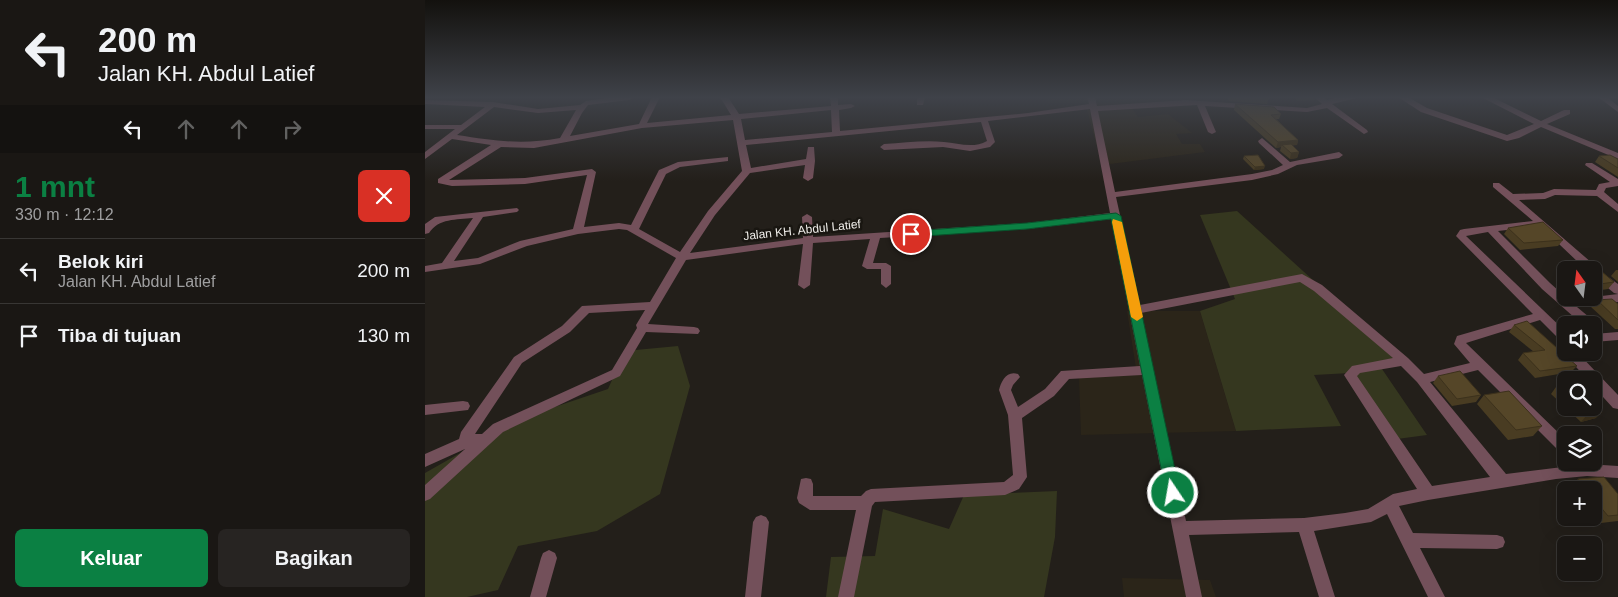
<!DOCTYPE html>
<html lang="id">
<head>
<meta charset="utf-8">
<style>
  body { margin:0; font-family:Arial,sans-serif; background:#272422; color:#f1f3f6; height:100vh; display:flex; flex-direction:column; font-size:19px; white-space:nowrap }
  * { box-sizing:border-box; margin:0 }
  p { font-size:16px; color:#9f9fa0 }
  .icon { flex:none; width:28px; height:28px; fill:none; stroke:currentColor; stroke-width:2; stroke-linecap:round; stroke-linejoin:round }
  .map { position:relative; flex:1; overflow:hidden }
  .details { display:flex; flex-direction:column; background:#1a1714; width:425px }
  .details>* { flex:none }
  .hud { background:#1a1714; color:#f1f3f6; overflow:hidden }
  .needle { width:32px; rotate:346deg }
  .buttons { position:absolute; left:1132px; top:261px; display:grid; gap:10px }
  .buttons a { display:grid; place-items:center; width:45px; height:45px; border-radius:8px; background:#1a1714; box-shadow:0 5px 20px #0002,0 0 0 1px #383634; font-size:25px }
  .pin { position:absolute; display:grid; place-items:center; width:42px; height:42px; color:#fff; margin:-21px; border:2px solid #fff; border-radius:50%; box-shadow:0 1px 5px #0007 }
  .me { position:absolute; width:55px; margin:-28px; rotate:348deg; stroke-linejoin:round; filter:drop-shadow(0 0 4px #0008) }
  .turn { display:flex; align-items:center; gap:18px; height:105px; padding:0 15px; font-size:22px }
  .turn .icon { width:65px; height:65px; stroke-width:2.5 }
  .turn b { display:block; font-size:35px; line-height:42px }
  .lanes { display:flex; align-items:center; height:48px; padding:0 15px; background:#0003; justify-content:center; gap:25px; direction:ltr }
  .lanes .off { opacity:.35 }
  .round { display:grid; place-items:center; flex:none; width:52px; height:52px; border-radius:8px; background:#272422 }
  .summary { display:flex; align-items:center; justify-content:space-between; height:85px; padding:0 15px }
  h1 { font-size:30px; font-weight:800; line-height:38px; color:#0b8043 }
  .action { display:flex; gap:10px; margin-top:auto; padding:10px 15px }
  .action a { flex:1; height:58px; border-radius:8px; background:#0b8043; color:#fff; font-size:20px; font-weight:800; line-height:58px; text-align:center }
  .action a+a { background:#272422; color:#f1f3f6 }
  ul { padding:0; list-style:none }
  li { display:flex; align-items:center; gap:15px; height:65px; padding:0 15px; border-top:1px solid #383634 }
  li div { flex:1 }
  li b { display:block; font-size:19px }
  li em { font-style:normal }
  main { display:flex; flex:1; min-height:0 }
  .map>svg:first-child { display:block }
  .built { fill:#2b2519 }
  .green { fill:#35371f }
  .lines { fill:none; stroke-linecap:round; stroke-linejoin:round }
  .street { fill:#73505a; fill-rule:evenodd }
  .wall { fill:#493c22 }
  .shaded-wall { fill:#3c311c }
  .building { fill:#554628; stroke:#3c311c }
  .route { fill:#0b8043; stroke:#07532c }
  .slow { fill:#f59e0b }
  .labels { text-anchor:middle; stroke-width:5; stroke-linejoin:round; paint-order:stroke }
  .street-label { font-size:12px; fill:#eeece8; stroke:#191611 }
</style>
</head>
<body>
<main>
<section class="details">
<div class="hud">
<div class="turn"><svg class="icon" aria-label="left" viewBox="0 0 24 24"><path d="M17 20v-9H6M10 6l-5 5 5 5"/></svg><div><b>200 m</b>Jalan KH. Abdul Latief</div></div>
<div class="lanes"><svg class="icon" aria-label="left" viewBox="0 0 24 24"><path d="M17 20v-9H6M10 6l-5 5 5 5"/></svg><svg class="icon off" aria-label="ahead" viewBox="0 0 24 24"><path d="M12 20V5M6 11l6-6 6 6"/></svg><svg class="icon off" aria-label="ahead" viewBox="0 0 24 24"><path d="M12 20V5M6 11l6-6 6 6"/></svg><svg class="icon off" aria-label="right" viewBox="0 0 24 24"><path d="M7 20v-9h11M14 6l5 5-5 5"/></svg></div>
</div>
<div class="summary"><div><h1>1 mnt</h1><p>330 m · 12:12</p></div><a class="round" style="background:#d93025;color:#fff"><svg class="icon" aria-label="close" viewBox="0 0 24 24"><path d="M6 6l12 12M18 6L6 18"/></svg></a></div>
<ul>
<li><svg class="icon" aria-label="left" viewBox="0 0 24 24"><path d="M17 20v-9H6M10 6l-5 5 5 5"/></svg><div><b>Belok kiri</b><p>Jalan KH. Abdul Latief</p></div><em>200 m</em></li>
<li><svg class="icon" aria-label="arrive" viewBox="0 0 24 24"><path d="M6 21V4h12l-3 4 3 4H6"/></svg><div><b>Tiba di tujuan</b></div><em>130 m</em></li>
</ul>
<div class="action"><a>Keluar</a><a>Bagikan</a></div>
</section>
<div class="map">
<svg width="1193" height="597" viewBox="0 0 1193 597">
  <rect width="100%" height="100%" fill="#231f1a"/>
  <path class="built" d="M621,97H732L739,105L706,107L713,117L743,114L767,133L751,134L757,144H775L780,152L677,165L660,103H623Z
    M702,311H775L811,431L656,435L654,378L712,375Z
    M697,578L785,580L791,597H699Z"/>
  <path class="green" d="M812,211L977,361L957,369L1002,435L972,439L925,373L889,375L916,426L811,431L775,311L810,299L775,215Z
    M253,346L265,386L235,494L172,531L93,546L73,590L42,597H0V473L97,418L183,389L200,351Z
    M632,491L630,537L619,597H401L406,557L450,556L458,509L524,529L539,495Z"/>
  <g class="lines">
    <path class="street" d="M190,97L208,98L204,100L163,105L157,113L145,136L214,124L227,97H235L222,123L306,115L295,97H303L314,114L406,106L405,97H413V105L426,104L430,106L426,108L414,110L415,131L603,113L664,104L662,97H670L672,106L761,100L882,108L897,104L889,97H898L902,100L914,97H936L907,104L942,130L943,132L939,134L902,108L882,112L780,106L791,132L787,134L783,132L772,105L673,111L690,192L827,174L847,170L858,165L834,143L833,141L837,138L865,162L914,152L918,155L914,158L872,165L853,174L827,180L691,197L715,305L877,274L897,285L983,358L999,374L1045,363L1029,344L1032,336L1108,314L1031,236L1035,230L1039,229L1108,221L1068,187V183H1074L1088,194L1118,193L1129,189L1171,190L1174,184L1185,182L1160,165L1161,163H1167L1193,179V186L1181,188L1179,192L1193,204V212L1172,196L1130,195L1120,199L1094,200L1167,263L1173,270L1172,272L1169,273V270H1141V275L1137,274L1134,270L1135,268L1154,263L1115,226L1073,231L1125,283L1144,300L1193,294V302L1152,307L1170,322L1172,325L1170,328H1169V325H1158L1117,289L1063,232L1041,236L1141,332V343L1137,342L1115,320L1041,343L1141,440V455L1136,453L1053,370L1005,382L1081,474L1162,464L1193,466V478L1162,476L1131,479L1003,500L974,506L988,533L1072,535L1078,537L1080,542L1078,547L1072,549L995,548L1020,597H1003L962,514L946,522L889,531L910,597H894L874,532L764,535L777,597H761L717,375L644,379L629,396L597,418L602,477L594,489L580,495L450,502L447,506L429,597H413L431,510H385L374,503L372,498L376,479L381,478L386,479L388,484V496H436L441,491L446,489L579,482L588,475L583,415L574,390C576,381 582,370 593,374L595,377L588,385L586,390L593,407L620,389L636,371L715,366L686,219L602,229L455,238L448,263H461L466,266V284L461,288L456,284V269H442L437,266L445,239L388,243L385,285L379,289L373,285L378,244L261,260L223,324L269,327L273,328L275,331L273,334L221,332L195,376L78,432L5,499L0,501V485L40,449L0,467V454L34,439L36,432L89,357L137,326L157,306L225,302L251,258L202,230L194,229L153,234L102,246L55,264L0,272V266L17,263L48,218C31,220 14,218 4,233L0,234V224L10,217L92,208L94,210L92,212L58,217L29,261L53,258L95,241L148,229L162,175L100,184L27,186L13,183V179L66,145L27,139L0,159V152L30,129H0V125H36L60,107L0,104V100L68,102L113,109L155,105L161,101ZM69,107L113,113L151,110L135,138C97,145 71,141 32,135ZM665,109L685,213L602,223L388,237L387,217L382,214L377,217L378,238L265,253L290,215L325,173L380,165L378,178L383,181L388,178L390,161L389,147H383L381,159L326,168L321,145L556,122L562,141C548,149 533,143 519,142C499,140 479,143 459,144L455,147L459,150L518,147L545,151L565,147L570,142L563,121ZM406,110L407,132L320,140L316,119ZM308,120L317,171L283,211L255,252L214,229L241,174L255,167L303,161V157L253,162L234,170L206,225L194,223L159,227L171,172L167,169L100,178L24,180L76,147L109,148L217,128ZM875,282L889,291L968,358L927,366L919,375L992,489L968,494L943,509L920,513L879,518L761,521L716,313ZM220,310L211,325L212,328L187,370L68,424L57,434H50L97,363L145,332L164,313ZM976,366L992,382L1065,477L1007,486L932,376L935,373Z
      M492,97H500L498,105H492Z
      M973,97H983L1002,108L1082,135L1109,124L1056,97H1067L1116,121L1139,110H1145V114L1122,124L1193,153V159L1116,127L1094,138L1082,141L996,112Z
      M1173,97H1182L1193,106V112Z
      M1176,272L1193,284V294L1189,293L1172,279L1171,276L1172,273Z
      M1193,332V340L1169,342V334Z
      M1141,348V352H1152L1193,395V409L1188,408L1169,387V380H1163L1140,355L1138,352Z
      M38,401L43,402L45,406L43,410L0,415V405Z
      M336,515L341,517L344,522L336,597H320L328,522L331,517Z
      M124,550L130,553L132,558L121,597H105L116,558L118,553Z"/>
  </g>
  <path class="wall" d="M802,97H844V98L842,104L804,101Z
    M869,97H890L889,100L873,101Z
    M810,104L856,114L854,119H851L873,140L872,145H867L874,152L872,158L865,159L855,151L856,147L851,148L809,110Z
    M819,156L839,169L829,170L818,159Z
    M1174,156L1193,159V177L1170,162Z
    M1083,228L1138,240L1133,246L1095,250L1079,234Z
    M1169,265L1189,282L1183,289L1170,291L1169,290V270H1152L1154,267Z
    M1191,270H1193V282L1186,276Z
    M1172,300L1193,304V329H1190L1166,307Z
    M1089,325L1152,366L1146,372L1110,378L1093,360L1098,353L1109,352L1084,332Z
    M1013,376L1056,395L1051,402L1027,406L1008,383Z
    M1141,385V408H1169L1171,418L1156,422L1126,394L1131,387Z
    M1059,395L1117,426L1108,436L1083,440L1052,404Z
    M1153,479L1193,494V521L1176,523L1169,514V490H1150L1147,486Z"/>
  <path class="shaded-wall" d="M873,140L872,145L859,147L857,145L856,147L851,148L853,142Z
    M874,152L872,158L865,159L866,153Z
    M840,166L839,169L829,170L830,167Z
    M1177,412L1171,418L1156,422L1162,415Z"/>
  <path class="building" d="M810,104L849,107L856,114L846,115L873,140L853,142Z
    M866,144L874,152L866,153L857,145Z
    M833,155L840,166L830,167L819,156Z
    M1185,155L1193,159V168L1174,156Z
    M1118,222L1138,240L1099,243L1083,228Z
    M1169,265L1189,282L1175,284L1169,279V270H1158L1154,267Z
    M1187,299L1193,304V320L1172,300Z
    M1102,321L1152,366L1115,371L1098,353L1120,350L1089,325Z
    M1035,371L1056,395L1032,399L1013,376Z
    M1141,385V396L1131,387Z
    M1084,391L1117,426L1091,430L1059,395Z
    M1169,404L1177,412L1162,415L1153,408H1169Z
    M1179,477L1193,494V515L1183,516L1169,499V490H1162L1153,479Z"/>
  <linearGradient id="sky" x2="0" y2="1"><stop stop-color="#13110e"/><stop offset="0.54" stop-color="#3f4249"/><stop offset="1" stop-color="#3f4249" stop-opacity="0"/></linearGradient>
  <rect width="1193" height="181" fill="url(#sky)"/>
  <path class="route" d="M691,213L696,216L755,493L753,498L748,500L743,498L741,493L686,219L602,229L486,237L481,234L486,231L602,223Z"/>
  <path class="slow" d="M688,219L697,222L718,317L712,321L706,317L687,222Z"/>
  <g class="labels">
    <g class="street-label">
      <text transform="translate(377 230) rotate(-6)" y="4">Jalan KH. Abdul Latief</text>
    </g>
  </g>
</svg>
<div class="buttons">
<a><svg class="needle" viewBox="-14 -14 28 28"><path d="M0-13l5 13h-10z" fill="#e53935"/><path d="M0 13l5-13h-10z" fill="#9f9fa0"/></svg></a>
<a><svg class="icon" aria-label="sound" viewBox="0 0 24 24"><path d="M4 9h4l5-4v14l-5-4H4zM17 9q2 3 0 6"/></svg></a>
<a><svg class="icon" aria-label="search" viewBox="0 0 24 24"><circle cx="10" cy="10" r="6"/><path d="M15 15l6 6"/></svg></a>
<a><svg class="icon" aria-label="layers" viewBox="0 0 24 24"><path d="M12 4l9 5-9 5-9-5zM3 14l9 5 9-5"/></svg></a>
<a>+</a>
<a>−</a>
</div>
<div class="pin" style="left:486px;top:234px;background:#d93025"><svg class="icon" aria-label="arrive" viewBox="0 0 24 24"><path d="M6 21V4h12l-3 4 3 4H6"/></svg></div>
<svg class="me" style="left:748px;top:493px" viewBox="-20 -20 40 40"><circle r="17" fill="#0b8043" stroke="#fff" stroke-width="3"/><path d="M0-11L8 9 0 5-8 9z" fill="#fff"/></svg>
</div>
</main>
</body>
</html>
